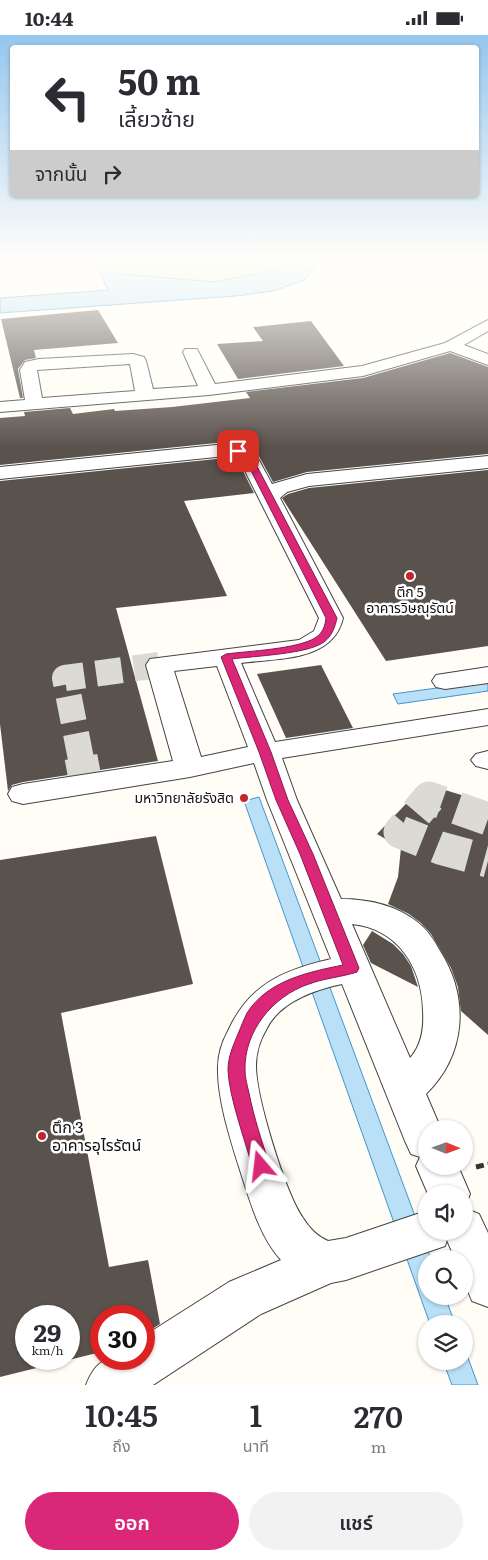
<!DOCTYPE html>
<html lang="th">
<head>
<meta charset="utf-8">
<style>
  body { margin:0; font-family:Literata,"Noto Sans Thai",serif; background:#f2f2f3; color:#2b2b33; height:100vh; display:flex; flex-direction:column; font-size:19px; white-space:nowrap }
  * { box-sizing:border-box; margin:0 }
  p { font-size:16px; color:#7c7c81 }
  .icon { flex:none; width:28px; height:28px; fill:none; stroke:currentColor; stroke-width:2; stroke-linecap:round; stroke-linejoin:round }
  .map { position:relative; height:1350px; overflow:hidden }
  .panel { display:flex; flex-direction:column; background:#fff; flex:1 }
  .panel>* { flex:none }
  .hud { position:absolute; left:10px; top:10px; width:469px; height:152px; border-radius:5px; box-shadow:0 1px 4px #0004; background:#fff; color:#2b2b33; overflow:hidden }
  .needle { width:32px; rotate:91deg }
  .fabs { position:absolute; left:418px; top:1085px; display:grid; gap:10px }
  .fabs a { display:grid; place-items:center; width:55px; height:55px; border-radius:50%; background:#fff; box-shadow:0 1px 4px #0004; font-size:25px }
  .speed { position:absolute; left:15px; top:1270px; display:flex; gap:10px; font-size:25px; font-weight:700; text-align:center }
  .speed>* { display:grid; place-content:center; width:65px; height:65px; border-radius:50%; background:#fff; box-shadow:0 1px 4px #0004; line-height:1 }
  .speed small { font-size:12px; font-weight:400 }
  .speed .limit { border:8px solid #d22; background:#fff; color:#111 }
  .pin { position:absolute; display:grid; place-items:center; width:42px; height:42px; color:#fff; margin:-21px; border-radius:10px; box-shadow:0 2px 8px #0006 }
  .me { position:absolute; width:55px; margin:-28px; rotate:343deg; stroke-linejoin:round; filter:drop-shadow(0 0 4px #0008) }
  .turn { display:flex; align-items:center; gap:18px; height:105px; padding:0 25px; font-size:22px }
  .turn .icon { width:65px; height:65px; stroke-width:2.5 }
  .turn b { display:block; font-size:35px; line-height:42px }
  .then { display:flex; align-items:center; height:48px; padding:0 25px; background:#0003; gap:10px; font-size:19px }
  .eta { display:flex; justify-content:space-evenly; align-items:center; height:85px; text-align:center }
  .eta b { font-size:30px; font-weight:600; line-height:35px }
  .action { display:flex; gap:10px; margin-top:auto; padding:10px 25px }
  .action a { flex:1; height:58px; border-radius:30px; background:#db2777; color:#fff; font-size:20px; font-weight:600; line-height:58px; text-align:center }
  .action a+a { background:#f2f2f3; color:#2b2b33 }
  .status { display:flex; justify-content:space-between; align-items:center; height:35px; padding:0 25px; background:#fff; direction:ltr }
  .status svg { height:14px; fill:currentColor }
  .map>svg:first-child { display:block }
  .green { fill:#d5ebbd }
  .water { fill:#b9e0f7; stroke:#3f96cf }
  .building { fill:#5a524d; fill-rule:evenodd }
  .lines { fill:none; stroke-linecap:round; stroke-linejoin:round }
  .minor-tunnel-far1 { stroke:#dbdad3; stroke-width:26; stroke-dasharray:26 12; stroke-linecap:butt }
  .minor-tunnel { stroke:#dbdad3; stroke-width:33; stroke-dasharray:33 16; stroke-linecap:butt }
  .minor-casing { stroke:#444; stroke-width:2 }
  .path { stroke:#333; stroke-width:5; stroke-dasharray:8 4; stroke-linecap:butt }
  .minor { fill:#fff; fill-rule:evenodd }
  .route { fill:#db2777; stroke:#8e194d }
  .poi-dot { fill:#c4262e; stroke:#fff; stroke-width:2 }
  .labels { text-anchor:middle; stroke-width:5; stroke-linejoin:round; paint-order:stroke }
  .poi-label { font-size:14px; fill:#111; stroke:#fff }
  .near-poi-label { font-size:16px; fill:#111; stroke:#fff; text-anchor:start }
</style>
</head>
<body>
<div class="status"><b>10:44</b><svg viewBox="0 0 49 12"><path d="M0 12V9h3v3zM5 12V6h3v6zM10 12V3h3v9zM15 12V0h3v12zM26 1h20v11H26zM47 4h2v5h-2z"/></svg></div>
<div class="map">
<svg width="488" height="1350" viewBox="0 0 488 1350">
  <rect width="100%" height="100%" fill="#fffdf5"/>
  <path class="green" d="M103,224H277L279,235L214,247L110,238Z"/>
  <path class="water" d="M93,224H103L110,238L214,247L279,235L277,224H320L305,245L273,256L236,261L0,278V263L108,255Z
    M488,646V656L398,669L393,659Z
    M259,762L431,1224H426V1261H445L455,1289H430L244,766Z
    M464,1312L478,1350H452L443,1326H464Z"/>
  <path class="building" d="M98,275L118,308L34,315L36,323L25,325L18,334L23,363H20L1,284Z
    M311,286L344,331L238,344L217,309L263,306L253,292Z
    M450,318L488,332V419L307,437L273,447L255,414L239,408L226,407L0,430V383L25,381L24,377L70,373L73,379L114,374L115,376L172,372L250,363L246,357L363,343Z
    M226,423L238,426L254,458L184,466L227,561L116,573L158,726L23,747L12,750L8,756L0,689V446Z
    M488,435V611L386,626L282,463L288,459L309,453Z
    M321,630L353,693L286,703L257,639Z
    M425,749L488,768V1000L461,976L458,952L451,933L431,899L421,888L409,879L388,869L398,842L401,813L377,799Z
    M156,801L193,949L61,978L109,1232L148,1225L160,1289L144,1299V1281H101V1317L0,1342V825ZM26,1281H69V1324H26Z
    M372,896L393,909L403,919L411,931L418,952L371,928L363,910Z"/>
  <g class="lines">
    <path class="minor-tunnel-far1" d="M81,724L65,643L159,630"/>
    <path class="minor-tunnel" d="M81,722L86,749
      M488,784L429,763L400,797L440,813L488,826"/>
    <g class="minor-casing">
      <path id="minor" d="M488,285V296L464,310L488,319V330L450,316L363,341L209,360L0,377V367L25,365L20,335L25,327L39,324L133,319L144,322L146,326L153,354L198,351L183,317L185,314H197L215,349L362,331L445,308ZM130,329L135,356L42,363L37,335Z
        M226,409L238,410L254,416L272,449L307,439L488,421V433L309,451L287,457L280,463L343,583C333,627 277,623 241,628L275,707L488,674V690L282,723L297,765L341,864C367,864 395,870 416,886C427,894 434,905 440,916C470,963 466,1020 426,1059L441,1094H426V1131H458L470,1159L464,1173L479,1179L488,1198V1272L472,1266L464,1246V1224H455L447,1205L445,1211L346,1245L331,1248L261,1279L153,1350H86C99,1317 112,1324 144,1324V1301L229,1247L281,1225C259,1201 249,1163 239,1132C230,1103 217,1063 218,1032C218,1020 222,1007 228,996C249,949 284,935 331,924L267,765L254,728L190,742L23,769L12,766L8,759L12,752L23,749L173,726L146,630L150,624L299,605L314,596L319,583L239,424L226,421L0,444V432ZM217,631L248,712L201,722L174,636ZM352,889C398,894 422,932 423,976C424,993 422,1010 410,1023ZM342,949L405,1106L411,1119L420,1122L416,1131L428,1159H464V1196H426V1176L346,1203L328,1206C317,1201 309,1193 303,1183C285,1157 256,1062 256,1031C256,1019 260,1005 266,995C279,967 314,955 342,949Z
        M488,632V648L445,654L436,652L432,646L436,640Z
        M488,716V734L476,731L471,725L476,719Z"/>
    </g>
    <path class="path" d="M476,1132L488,1129"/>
    <use href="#minor" class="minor"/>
  </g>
  <linearGradient id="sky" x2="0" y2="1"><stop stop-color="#95c6ee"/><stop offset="0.54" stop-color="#fffefa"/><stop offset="1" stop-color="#fffefa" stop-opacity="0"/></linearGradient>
  <rect width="488" height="413" fill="url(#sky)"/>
  <path class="route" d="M235,414H241L251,420L337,583C335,592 332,601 324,607C308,619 254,621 232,624L271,717L288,765L313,819L359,933L357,937C342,942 325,943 309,949C273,961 244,996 245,1035C245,1042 247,1050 249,1058C254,1083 262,1107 270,1131L267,1137L261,1139L255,1137L252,1131C245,1105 229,1062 228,1035C228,1022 233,1011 238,999C241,992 244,984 247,978C268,945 309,937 343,930L300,819L276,765L259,717L221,622L226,619C249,616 297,614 315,603C323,598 325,591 326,583L244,422L235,417Z"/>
  <g class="poi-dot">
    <circle cx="410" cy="541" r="5"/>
    <circle cx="244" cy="763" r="5"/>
    <circle cx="42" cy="1101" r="5"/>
  </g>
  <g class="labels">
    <g class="poi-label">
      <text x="410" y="562">ตึก 5<tspan x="410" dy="16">อาคารวิษณุรัตน์</tspan></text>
      <text x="234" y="768" text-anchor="end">มหาวิทยาลัยรังสิต</text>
    </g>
    <g class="near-poi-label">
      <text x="52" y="1098">ตึก 3<tspan x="52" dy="18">อาคารอุไรรัตน์</tspan></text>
    </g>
  </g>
</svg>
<div class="fabs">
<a><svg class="needle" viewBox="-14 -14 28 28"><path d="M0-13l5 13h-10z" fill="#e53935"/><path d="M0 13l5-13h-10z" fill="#7c7c81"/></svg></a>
<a><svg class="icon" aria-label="sound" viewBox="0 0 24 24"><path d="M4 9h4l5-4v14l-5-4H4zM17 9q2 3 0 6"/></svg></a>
<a><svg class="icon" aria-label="search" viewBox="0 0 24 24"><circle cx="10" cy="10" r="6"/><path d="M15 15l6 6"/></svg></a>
<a><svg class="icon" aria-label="layers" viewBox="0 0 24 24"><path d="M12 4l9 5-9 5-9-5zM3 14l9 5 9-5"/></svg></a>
</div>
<div class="speed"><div>29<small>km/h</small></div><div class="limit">30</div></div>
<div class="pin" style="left:238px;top:416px;background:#d93025"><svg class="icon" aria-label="arrive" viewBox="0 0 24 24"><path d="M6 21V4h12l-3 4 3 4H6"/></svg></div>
<svg class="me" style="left:261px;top:1131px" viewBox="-20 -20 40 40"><path d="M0-17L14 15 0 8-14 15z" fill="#db2777" stroke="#fff" stroke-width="4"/></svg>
<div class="hud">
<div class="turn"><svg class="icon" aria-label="left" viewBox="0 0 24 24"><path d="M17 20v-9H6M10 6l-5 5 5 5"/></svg><div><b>50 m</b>เลี้ยวซ้าย</div></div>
<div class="then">จากนั้น<svg class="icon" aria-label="right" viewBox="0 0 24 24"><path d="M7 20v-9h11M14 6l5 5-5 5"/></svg></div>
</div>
</div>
<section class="panel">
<div class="eta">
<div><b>10:45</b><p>ถึง</p></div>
<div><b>1</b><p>นาที</p></div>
<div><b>270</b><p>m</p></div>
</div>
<div class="action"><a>ออก</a><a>แชร์</a></div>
</section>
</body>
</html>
